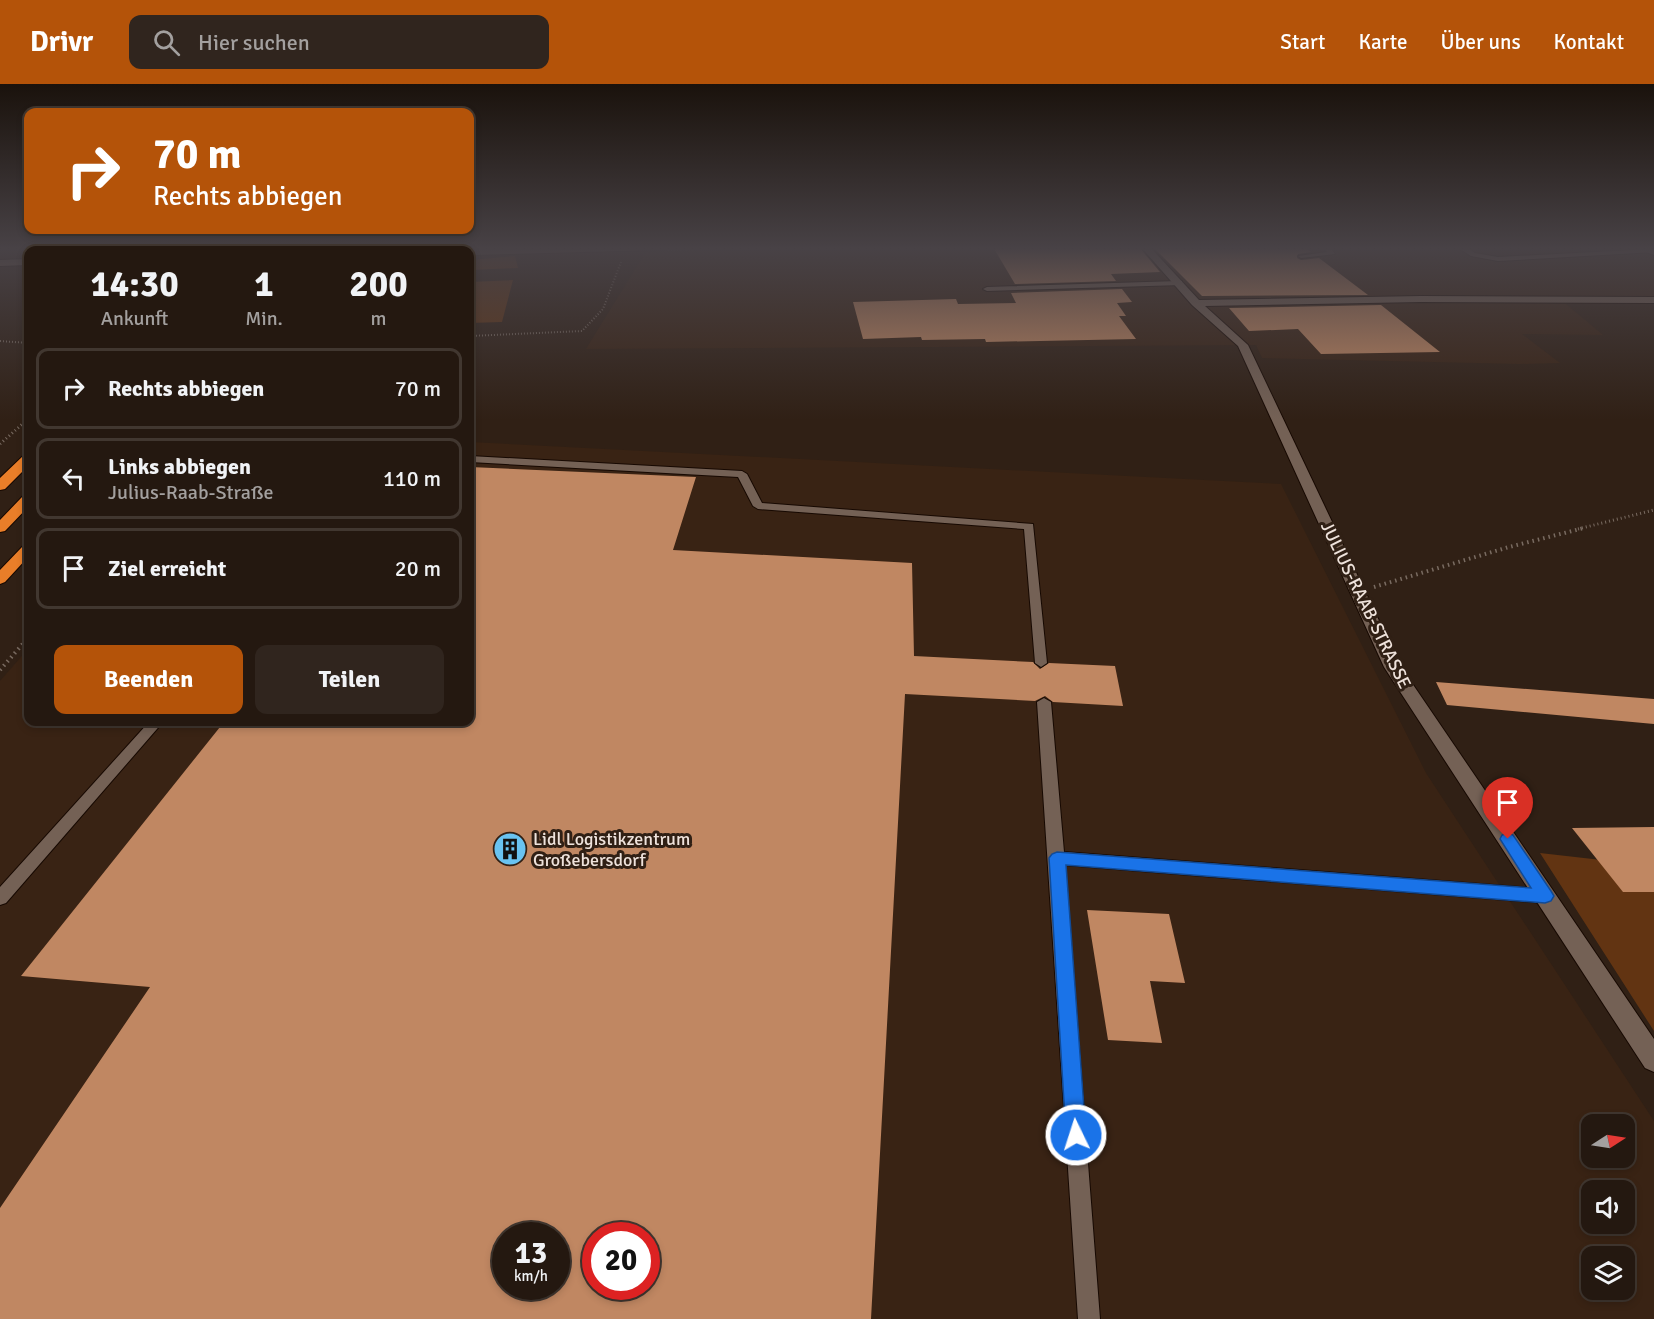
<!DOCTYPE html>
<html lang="de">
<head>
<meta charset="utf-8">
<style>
  body { margin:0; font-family:Signika,sans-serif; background:#30251e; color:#f1f3f6; height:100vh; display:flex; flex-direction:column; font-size:22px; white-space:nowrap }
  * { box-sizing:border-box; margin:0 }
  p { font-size:20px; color:#a3a09f }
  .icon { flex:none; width:33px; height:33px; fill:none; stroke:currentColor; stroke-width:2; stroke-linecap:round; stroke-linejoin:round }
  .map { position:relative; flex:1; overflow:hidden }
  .drawer { position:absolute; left:24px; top:162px; width:450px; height:480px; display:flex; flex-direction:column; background:#241810; border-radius:12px; box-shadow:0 3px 9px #0003,0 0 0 2px #413730 }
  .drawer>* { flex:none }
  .top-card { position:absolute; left:24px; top:24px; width:450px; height:126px; border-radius:12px; box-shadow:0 3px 9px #0003,0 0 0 2px #413730; background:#b45309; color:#fff; overflow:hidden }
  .needle { width:39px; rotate:78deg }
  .buttons { position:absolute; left:1581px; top:1030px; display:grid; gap:12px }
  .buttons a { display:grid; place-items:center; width:54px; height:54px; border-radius:12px; background:#241810; box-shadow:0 3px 9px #0003,0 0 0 2px #413730; font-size:30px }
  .speed { position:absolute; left:492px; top:1138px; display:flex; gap:12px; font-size:30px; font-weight:700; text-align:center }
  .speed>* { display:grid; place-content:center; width:78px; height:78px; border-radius:50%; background:#241810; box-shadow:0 3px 9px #0003,0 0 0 2px #413730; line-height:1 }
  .speed small { font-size:15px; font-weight:400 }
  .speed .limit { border:9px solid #d22; background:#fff; color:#111 }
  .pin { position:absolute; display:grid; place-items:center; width:51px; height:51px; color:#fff; margin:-62px -26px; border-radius:50% 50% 50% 0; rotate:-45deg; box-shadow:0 0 6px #0007 }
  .pin .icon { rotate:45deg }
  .me { position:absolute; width:66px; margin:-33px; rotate:356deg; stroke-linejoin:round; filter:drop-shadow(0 0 4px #0008) }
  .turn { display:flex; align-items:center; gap:21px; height:126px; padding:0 30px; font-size:27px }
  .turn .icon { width:78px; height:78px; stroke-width:2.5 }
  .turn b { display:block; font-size:42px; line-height:51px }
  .eta { display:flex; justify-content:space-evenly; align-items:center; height:102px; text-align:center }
  .eta b { font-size:36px; font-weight:700; line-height:42px }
  .primary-button { display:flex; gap:12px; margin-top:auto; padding:12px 30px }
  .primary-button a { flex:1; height:69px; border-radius:12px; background:#b45309; color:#fff; font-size:24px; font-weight:700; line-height:69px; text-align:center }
  .primary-button a+a { background:#30251e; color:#f1f3f6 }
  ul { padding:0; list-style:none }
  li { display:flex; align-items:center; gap:18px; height:81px; margin:0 12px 9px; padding:0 18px; border:3px solid #413730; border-radius:12px }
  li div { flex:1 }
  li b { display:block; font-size:22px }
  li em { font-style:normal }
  header { display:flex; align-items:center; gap:36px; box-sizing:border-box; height:84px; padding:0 30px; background:#b45309; color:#fff }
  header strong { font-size:28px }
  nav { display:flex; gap:33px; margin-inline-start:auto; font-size:21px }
  .search { width:420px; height:54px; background:#30251e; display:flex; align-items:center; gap:15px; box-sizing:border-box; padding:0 21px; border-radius:12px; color:#a3a09f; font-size:22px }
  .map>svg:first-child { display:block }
  .built { fill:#392314; fill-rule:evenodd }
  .green { fill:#623412 }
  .building { fill:#c08762; fill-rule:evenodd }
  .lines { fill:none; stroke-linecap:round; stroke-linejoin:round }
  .service-casing { stroke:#170902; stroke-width:2 }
  .minor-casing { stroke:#170902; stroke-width:2 }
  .tertiary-casing { stroke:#170902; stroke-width:2 }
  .motorway-casing { stroke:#170902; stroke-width:2 }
  .path-far2 { stroke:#796b61; stroke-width:2; stroke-dasharray:1 2; stroke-linecap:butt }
  .path-far1 { stroke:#796b61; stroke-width:3; stroke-dasharray:1 3; stroke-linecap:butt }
  .path { stroke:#796b61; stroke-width:4; stroke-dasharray:1.5 4; stroke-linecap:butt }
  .service { fill:#746155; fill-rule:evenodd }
  .minor { fill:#746155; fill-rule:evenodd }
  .tertiary { fill:#746155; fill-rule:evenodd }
  .motorway { fill:#e97e29; fill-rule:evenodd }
  .route { fill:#1a73e8; stroke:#114b97; stroke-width:1.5 }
  .labels { text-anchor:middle; stroke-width:6; stroke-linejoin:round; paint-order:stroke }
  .street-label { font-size:18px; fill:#efe3dc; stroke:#302015 }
  .poi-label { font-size:18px; fill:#efe3dc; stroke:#302015; text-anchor:start }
</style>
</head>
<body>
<header>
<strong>Drivr</strong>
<div class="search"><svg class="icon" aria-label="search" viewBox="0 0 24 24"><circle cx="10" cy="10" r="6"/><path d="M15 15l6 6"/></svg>Hier suchen</div>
<nav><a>Start</a><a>Karte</a><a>Über uns</a><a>Kontakt</a></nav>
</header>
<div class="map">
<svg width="1654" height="1235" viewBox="0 0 1654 1235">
  <rect width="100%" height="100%" fill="#302015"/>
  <path class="built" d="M0,163H108L100,166L0,168Z
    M849,163H1654V220H1566L1603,251L1522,250L1560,279L1519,280L1262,274L1256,261L586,265L645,169Z
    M470,358L1281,400L1426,689L1654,1037V1235H0V597L28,565V638H470ZM1592,1041H1624V1074H1592ZM1592,1107H1624V1140H1592ZM506,1152H556V1203H506ZM596,1152H646V1203H596ZM1592,1173H1624V1206H1592Z"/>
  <path class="green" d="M515,172L518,184L470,186V176Z
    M513,196L502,238L470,239V198Z
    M1540,769L1654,782V947Z"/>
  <path class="building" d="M993,163H1139L1160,188L1111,190L1116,197L1015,200Z
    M1153,163H1305L1311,168L1298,170L1297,174L1301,176L1319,174L1368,211L1202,212Z
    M1122,205L1132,218L1117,219L1126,232H1119L1136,255L986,258L985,255L922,256L921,253L863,255L853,218L956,215L958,220L1016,219L1011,209Z
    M1381,221L1440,268L1321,270L1298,245L1249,247L1229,224Z
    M470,383L696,393L673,466L912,479L914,572L1033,578L1040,585L1049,579L1115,582L1123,622L1053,618L1045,612L1035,617L905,610L871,1235H0V1124L150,903L21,892L224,638H470ZM506,1152H556V1203H506ZM596,1152H646V1203H596Z
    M1436,598L1654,615V640L1447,621Z
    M1654,743V808H1623L1572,744Z
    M1087,826L1169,830L1185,899L1150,897L1162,959L1108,956Z"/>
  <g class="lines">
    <g class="service-casing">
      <path id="service" d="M343,163H362L359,165Z
        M1324,163H1330L1335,170L1301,174L1298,172L1327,168Z
        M1457,163H1465L1475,169L1498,173L1651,165L1654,168L1498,177L1471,172Z
        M1179,197H1182V201L987,207L983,205L987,203Z
        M470,372L742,387L747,390L762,419L1033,440L1047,579L1041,583L1035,579L1024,445L758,425L753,422L738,393L470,378Z
        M1044,614L1051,618L1064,768L1545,805L1551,807L1553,812L1551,817L1545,819L1065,781L1100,1235H1078L1037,618Z
        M149,638H163L6,819L0,821V803Z"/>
    </g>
    <g class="minor-casing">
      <path id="minor" d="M1141,163H1150L1199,216L1421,212L1654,213V219L1421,218L1205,222L1248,261L1401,583L1654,955V988L1645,984L1384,583L1238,262L1192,221Z
        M1638,163L1654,165V171L1639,165Z"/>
    </g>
    <g class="tertiary-casing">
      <path id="tertiary" d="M555,163H659L655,166L470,171V166H467Z
        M28,175V181L0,182V176Z"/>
    </g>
    <g class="motorway-casing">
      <path id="motorway" d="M224,163H233L231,166H222Z
        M250,163H259L257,166H248Z
        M28,371V382L5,405L0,406V394L23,372Z
        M28,411V423L5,447L0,448V436L23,412Z
        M28,461V473L5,498L0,500V486L23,462Z"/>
    </g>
    <path class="path-far2" d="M143,166L162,163
      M668,166L788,163
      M470,252L582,247L603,225L621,178
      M0,257L28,259"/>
    <path class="path-far1" d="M0,360L28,335
      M1578,445L1654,426"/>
    <path class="path" d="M1374,503L1509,463L1584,444
      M0,586L28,554"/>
    <use href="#service" class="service"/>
    <use href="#minor" class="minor"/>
    <use href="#tertiary" class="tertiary"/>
    <use href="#motorway" class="motorway"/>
  </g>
  <linearGradient id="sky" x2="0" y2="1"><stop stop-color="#1a120c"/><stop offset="0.49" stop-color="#484246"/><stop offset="1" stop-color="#484246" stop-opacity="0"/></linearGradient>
  <rect width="1654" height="336" fill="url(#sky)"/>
  <path class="route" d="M1508,749L1513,751L1551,807L1554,812L1551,817L1545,819L1066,781L1086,1051L1083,1058L1076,1060L1069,1058L1066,1051L1049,774L1052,770L1057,768L1531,804L1500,755L1502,751Z"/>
  <defs>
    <g id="building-disc" transform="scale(1.725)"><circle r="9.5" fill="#69c3f1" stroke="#302015"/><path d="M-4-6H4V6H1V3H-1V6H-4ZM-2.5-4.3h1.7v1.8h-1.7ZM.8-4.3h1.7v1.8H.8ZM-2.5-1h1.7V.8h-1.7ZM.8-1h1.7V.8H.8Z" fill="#111"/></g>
  </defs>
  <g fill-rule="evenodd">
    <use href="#building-disc" x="510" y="765"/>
  </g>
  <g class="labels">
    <g class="street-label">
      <text transform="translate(1366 521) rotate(64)" y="6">JULIUS-RAAB-STRASSE</text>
    </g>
    <g class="poi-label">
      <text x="533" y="761">Lidl Logistikzentrum<tspan x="533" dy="21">Großebersdorf</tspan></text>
    </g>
  </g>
</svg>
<div class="buttons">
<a><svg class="needle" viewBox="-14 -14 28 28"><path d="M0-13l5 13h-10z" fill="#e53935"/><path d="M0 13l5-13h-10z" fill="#a3a09f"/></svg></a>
<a><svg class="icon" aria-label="sound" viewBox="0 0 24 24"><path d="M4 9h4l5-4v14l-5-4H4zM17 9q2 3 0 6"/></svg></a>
<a><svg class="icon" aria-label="layers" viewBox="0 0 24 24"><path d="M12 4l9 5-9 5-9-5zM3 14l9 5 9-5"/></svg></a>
</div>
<div class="speed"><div>13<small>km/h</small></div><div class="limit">20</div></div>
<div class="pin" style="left:1508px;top:755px;background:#d93025"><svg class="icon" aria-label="arrive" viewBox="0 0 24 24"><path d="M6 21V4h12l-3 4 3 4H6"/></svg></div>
<svg class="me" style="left:1076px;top:1051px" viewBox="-20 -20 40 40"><circle r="17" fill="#1a73e8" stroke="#fff" stroke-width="3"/><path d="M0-11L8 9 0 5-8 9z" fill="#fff"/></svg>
<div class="top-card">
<div class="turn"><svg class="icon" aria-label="right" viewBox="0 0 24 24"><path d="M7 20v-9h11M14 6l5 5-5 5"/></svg><div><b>70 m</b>Rechts abbiegen</div></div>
</div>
<section class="drawer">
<div class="eta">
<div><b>14:30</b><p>Ankunft</p></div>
<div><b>1</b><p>Min.</p></div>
<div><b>200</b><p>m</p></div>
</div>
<ul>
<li><svg class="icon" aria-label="right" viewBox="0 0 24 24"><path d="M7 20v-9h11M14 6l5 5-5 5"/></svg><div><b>Rechts abbiegen</b></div><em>70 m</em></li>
<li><svg class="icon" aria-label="left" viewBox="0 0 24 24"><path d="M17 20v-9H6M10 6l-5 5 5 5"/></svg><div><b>Links abbiegen</b><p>Julius-Raab-Straße</p></div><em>110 m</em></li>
<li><svg class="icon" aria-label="arrive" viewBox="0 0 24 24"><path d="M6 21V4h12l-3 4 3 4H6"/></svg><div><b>Ziel erreicht</b></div><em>20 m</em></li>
</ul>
<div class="primary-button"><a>Beenden</a><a>Teilen</a></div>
</section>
</div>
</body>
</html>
